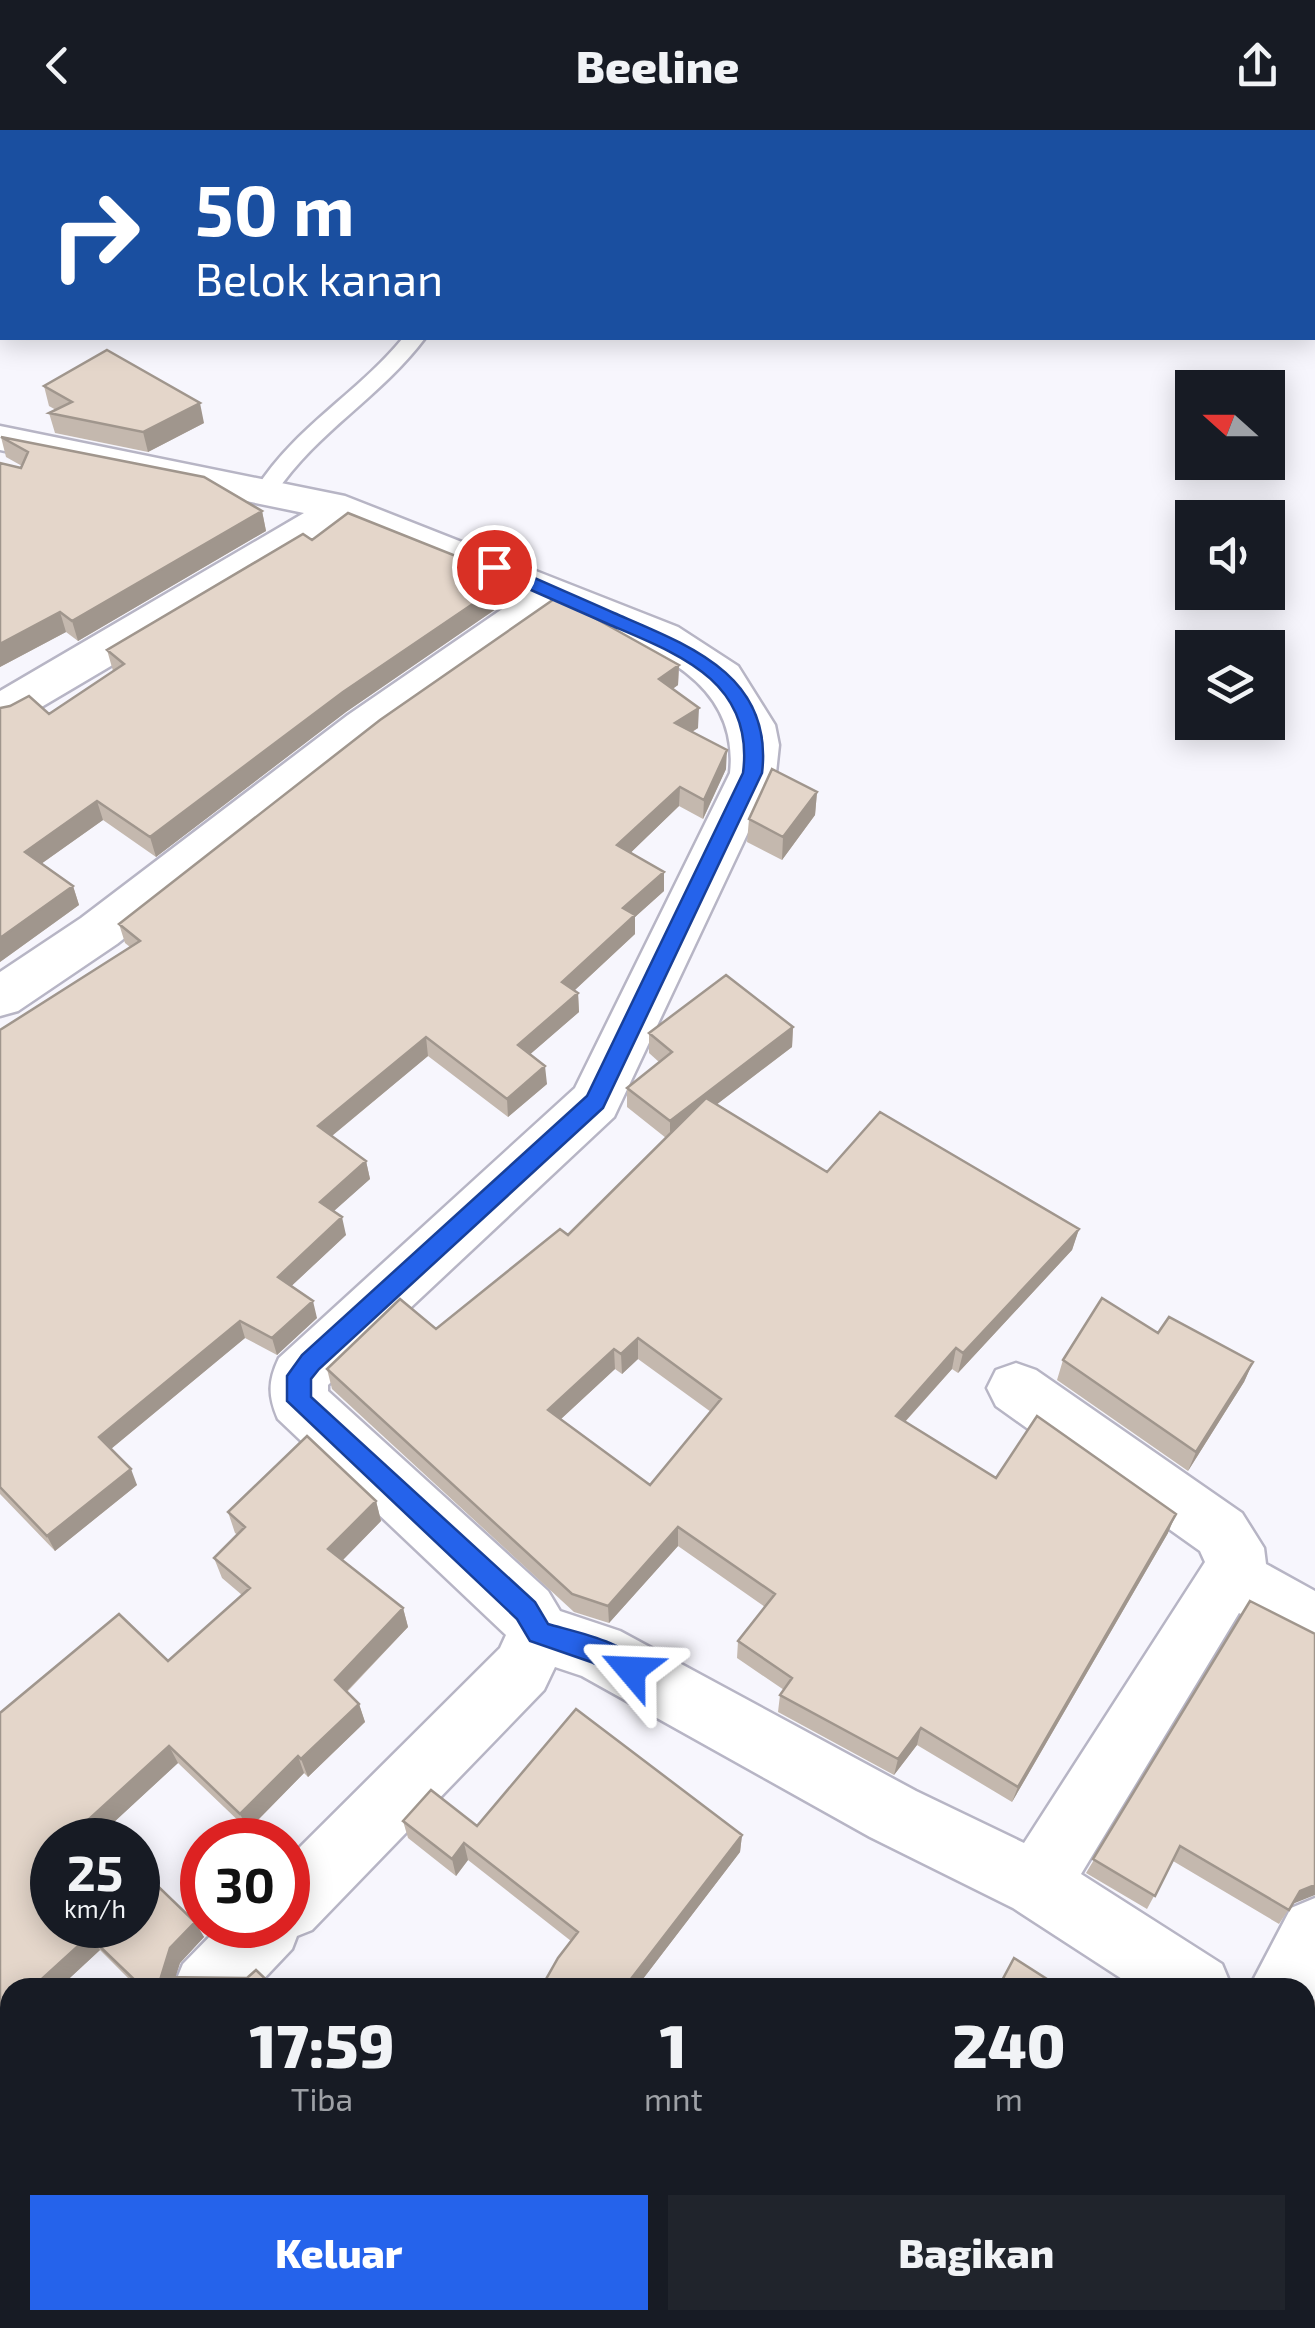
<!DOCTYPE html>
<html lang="id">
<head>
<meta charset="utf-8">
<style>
  body { margin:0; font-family:"Exo 2",sans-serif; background:#20242c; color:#f1f3f6; height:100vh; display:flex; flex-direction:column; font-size:38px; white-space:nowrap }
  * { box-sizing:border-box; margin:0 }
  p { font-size:32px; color:#9ea1a6 }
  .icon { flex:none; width:55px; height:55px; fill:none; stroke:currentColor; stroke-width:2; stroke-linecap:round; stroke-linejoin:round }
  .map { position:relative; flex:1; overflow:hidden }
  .panel { position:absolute; left:0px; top:1848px; width:1315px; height:352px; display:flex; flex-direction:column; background:#171b24; border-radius:30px 30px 0 0; box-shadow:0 5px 25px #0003 }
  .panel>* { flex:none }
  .guide { position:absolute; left:0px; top:0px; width:1315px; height:210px; box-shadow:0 5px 25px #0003; background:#1a4fa0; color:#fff; overflow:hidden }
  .needle { width:65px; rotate:291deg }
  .tools { position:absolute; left:1175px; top:240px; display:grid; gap:20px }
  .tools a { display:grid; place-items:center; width:110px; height:110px; border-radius:0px; background:#171b24; box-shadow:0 5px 25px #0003; font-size:50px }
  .speed { position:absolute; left:30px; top:1688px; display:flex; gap:20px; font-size:50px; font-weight:700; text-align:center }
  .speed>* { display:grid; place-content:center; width:130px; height:130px; border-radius:50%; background:#171b24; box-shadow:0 5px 25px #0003; line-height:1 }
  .speed small { font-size:25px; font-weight:400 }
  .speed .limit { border:15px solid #d22; background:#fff; color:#111 }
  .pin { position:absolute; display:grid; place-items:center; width:85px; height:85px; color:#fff; margin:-42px; border:5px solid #fff; border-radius:50%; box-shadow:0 2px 10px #0007 }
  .me { position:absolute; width:110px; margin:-55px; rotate:296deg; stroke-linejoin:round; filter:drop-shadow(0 0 8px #0008) }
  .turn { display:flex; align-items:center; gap:35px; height:210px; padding:0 30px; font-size:45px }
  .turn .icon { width:130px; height:130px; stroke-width:2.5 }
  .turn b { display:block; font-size:70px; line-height:85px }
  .eta { display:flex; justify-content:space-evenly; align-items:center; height:170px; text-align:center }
  .eta b { font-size:60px; font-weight:800; line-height:70px }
  .button { display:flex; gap:20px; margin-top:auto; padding:20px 30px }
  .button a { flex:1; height:115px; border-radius:0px; background:#2563eb; color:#fff; font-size:40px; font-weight:800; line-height:115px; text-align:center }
  .button a+a { background:#20242c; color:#f1f3f6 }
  header { display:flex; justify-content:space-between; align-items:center; height:130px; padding:0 30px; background:#171b24; font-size:45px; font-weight:800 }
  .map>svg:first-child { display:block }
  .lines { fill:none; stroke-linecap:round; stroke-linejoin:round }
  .lane-casing { stroke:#b7b5c5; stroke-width:5 }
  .street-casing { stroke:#b7b5c5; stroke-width:5 }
  .lane { fill:#fff; fill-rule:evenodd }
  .street { fill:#fff; fill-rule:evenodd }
  .wall { fill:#c4b8ae; fill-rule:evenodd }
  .shaded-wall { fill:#a0968d }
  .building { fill:#e4d6ca; stroke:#a0968d; stroke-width:2.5; fill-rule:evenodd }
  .route { fill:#2563eb; stroke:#184099; stroke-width:2.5 }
</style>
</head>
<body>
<header><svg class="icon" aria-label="back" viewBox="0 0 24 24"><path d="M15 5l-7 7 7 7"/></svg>Beeline<svg class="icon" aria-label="share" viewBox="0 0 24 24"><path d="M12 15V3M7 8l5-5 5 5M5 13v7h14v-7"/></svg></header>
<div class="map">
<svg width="1315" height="2198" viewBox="0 0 1315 2198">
  <rect width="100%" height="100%" fill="#f7f6fd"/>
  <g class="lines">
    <g class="lane-casing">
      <path id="lane" d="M752,0H774L776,2H753Z
        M403,208H425C381,267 316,302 275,364H259L256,359C295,297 358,263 403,208Z"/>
    </g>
    <g class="street-casing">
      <path id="street" d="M0,296L345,366L678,497L738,536L775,595L779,615L776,643L614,987L328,1255V1261L548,1461L560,1481L620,1501L916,1661L1024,1713L1205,1432L1200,1421L996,1276L987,1258L996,1240L1016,1233L1036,1240L1242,1383L1264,1418L1266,1434L1315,1461V1522L1239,1483L1081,1744L1222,1834L1232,1858H1136L1013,1778L870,1707L582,1546L555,1537L544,1560L312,1800L297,1806L292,1819L255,1858H173L183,1834L221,1795H288V1729L500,1518L506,1505L278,1289C268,1266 268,1251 279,1228L575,958L730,643C741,542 634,512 558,482L380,607L117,814L18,881L0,886V842L81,788L348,585L520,467L339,394L302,423L16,592L0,596V561L304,383L0,320Z
        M1315,1768V1869L1305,1883V1858H1249L1291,1778Z
        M0,1900L10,1904V1975L0,1971Z
        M397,2190H482L486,2198H401Z"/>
    </g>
    <use href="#lane" class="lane"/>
    <use href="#street" class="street"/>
  </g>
  <path class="wall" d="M44,256L204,293L148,322L55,303L49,283L56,280L49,276Z
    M1,307L262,381L266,401L78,511L66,502L0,537V333L21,338L22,336L6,327Z
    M312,410L512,468L346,582L156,727L103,690L41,734L73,756L79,775L0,832V578L49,584L113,541L107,520Z
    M679,535L678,555L672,559L698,598L692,602L726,639L703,689L679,676L630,723L664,761L635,787V804L575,860L578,863L579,882L530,924L547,954L508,987L428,926L332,1006L366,1031L370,1049L333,1081L346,1105L291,1156L317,1188L277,1225L245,1208L111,1319L137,1355L55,1421L0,1364V900L130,817L125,813L119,794Z
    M817,662L815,685L782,730L747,712L749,689Z
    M793,897L792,917L716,975L827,1042L1079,1099L1072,1120L958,1243L952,1239L905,1292L996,1348L1168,1403L1012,1672L917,1615L894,1645L778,1582L780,1565L784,1560L737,1528L738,1511L765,1477L678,1416L609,1493L574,1482L332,1259L327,1239L436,1199L568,1105L666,1008L627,977V958L659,932L649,923V903ZM638,1229L711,1282L650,1355L560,1290L615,1239L622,1244Z
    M1158,1203L1253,1232L1244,1252L1188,1341L1057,1250L1063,1230Z
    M376,1371L381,1391L343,1430L403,1478L408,1497L347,1562L359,1574L365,1592L308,1647L304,1643L248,1700L178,1633L102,1703L195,1792L204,1807L180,1833L175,1847L275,1858H138L100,1820L59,1858H10V1900L0,1898V1583L168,1531L242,1465L222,1448L214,1428L238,1405L235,1403L228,1382Z
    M1250,1471L1293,1773L1279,1794L1173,1731L1147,1779L1086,1743Z
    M403,1691L477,1696L742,1705L740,1722L636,1858H541L571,1811L468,1730L456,1746L408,1708Z
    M1313,1869L1315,1871V1898L1305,1892V1878Z
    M1177,2190H1246L1259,2198H1173Z"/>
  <path class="shaded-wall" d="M200,273L204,293L148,322L143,302Z
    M262,381L266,401L78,511L72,491Z
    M511,448L512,468L346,582L156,727L150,707L343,562Z
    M60,482L66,502L0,537V514Z
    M679,535L678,555L659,569V549Z
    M699,578L698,598L674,613L675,593Z
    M727,620L726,639L703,689L704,670Z
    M680,657L679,676L618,735L617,715Z
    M817,662L815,685L782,730L783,707Z
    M97,671L103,690L31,741L25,722Z
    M664,742V761L635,787V804L563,871L562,852L623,778Z
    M73,756L79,775L0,832V808Z
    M578,863L579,882L519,934L518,915Z
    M793,897L792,917L670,1010V991Z
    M426,907L428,926L322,1014L318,996Z
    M545,936L547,954L508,987L507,969Z
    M366,1031L370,1049L324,1090L320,1072Z
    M342,1087L346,1105L283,1164L278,1147Z
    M1079,1099L1072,1120L958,1243L963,1223Z
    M313,1171L317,1188L277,1225L272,1208Z
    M240,1191L245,1208L106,1323L99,1307Z
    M638,1208V1229L622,1244L621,1224Z
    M956,1218L952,1239L892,1306L896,1286Z
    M614,1219L615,1239L549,1300L548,1280Z
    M1253,1232L1244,1252L1188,1341L1196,1322Z
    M131,1339L137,1355L55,1421L47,1406Z
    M376,1371L381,1391L334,1439L328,1419Z
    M1176,1384L1168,1403L1012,1672L1018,1657Z
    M678,1397V1416L609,1493L608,1476Z
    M403,1478L408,1497L340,1568L335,1550Z
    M359,1574L365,1592L308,1647L301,1629Z
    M921,1598L917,1615L894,1645L898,1629Z
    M169,1616L178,1633L99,1706L88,1690Z
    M298,1626L304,1643L248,1700L240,1684Z
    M742,1705L740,1722L636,1858H624Z
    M464,1713L468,1730L456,1746L452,1729Z
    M1315,1755V1765L1290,1775L1300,1761Z
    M195,1792L204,1807L180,1833L172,1858L161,1847L170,1818Z
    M89,1806L100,1820L59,1858H32Z
    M10,1877V1899L0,1889V1886Z
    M43,2190H61L56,2198H38Z"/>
  <path class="building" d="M107,220L200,273L143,302L49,283L72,272L44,256Z
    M1,307L204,347L262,381L72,491L60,482L0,514V333L21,338L28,322Z
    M348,383L511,448L343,562L150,707L97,671L25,722L73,756L0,808V578L10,576L29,566L49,584L124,534L107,520L303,404L312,410Z
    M557,467L679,535L659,549L699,578L675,593L727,620L704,670L680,657L617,715L664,742L623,778L635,785L562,852L578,863L518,915L545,936L507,969L426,907L318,996L366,1031L320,1072L342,1087L278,1147L313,1171L272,1208L240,1191L99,1307L131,1339L47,1406L0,1357V900L140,811L119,794L380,590Z
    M772,639L817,662L783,707L749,689Z
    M726,845L793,897L670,991L627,958L672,922L649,903Z
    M706,968L827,1042L880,982L1079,1099L963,1223L956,1218L896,1286L996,1348L1037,1286L1176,1384L1018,1657L921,1598L898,1629L780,1565L792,1548L738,1511L775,1464L678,1397L608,1476L572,1464L327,1239L400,1169L436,1199L560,1099L568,1105ZM638,1208L721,1269L650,1355L548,1280L614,1219L621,1224Z
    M1102,1168L1158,1203L1169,1187L1253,1232L1196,1322L1063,1230Z
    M307,1306L376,1371L328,1419L403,1478L335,1550L359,1574L301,1629L298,1626L240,1684L169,1616L88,1690L109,1710H52V1795H138V1737L195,1792L170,1818L161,1847L247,1848L256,1840L275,1858H143L89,1806L32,1858H10V1877L0,1886V1583L119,1484L168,1531L250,1458L214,1428L245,1397L228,1382Z
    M1250,1471L1315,1504V1755L1300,1761L1289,1780L1180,1716L1155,1766L1093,1729Z
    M576,1579L742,1705L624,1858H541L558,1828L578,1802L464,1713L452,1729L403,1691L431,1660L477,1696Z
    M1014,1828L1061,1858H998Z
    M0,2025L10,2032V2190H43L38,2198H0Z
    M1187,2190H1246L1259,2198H1184Z"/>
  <path class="route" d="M488,433H501C538,450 576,466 614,483C688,515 774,545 762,643L603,978L319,1239L311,1249V1267L535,1472L548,1494C575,1502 631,1512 644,1540L640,1549L631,1552L591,1532L530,1511L517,1489L287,1271V1246L302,1225L587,966L743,643C755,551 678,524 608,494C568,476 528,459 488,441Z"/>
</svg>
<div class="tools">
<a><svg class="needle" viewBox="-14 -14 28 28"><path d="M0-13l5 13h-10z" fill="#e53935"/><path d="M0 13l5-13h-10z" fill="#9ea1a6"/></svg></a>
<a><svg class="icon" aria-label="sound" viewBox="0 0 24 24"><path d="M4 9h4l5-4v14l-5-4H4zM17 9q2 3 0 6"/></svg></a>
<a><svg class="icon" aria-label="layers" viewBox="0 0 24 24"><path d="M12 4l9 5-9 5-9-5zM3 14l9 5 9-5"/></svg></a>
</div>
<div class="speed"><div>25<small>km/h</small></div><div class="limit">30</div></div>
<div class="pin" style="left:494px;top:437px;background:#d93025"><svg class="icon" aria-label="arrive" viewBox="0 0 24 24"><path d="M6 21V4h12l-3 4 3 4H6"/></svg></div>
<svg class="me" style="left:631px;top:1540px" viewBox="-20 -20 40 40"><path d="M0-17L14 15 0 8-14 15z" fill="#2563eb" stroke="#fff" stroke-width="4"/></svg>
<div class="guide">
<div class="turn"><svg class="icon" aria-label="right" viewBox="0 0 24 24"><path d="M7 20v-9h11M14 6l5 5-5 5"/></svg><div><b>50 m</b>Belok kanan</div></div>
</div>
<section class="panel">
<div class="eta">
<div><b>17:59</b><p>Tiba</p></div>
<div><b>1</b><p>mnt</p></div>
<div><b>240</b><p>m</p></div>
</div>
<div class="button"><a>Keluar</a><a>Bagikan</a></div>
</section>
</div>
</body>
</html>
